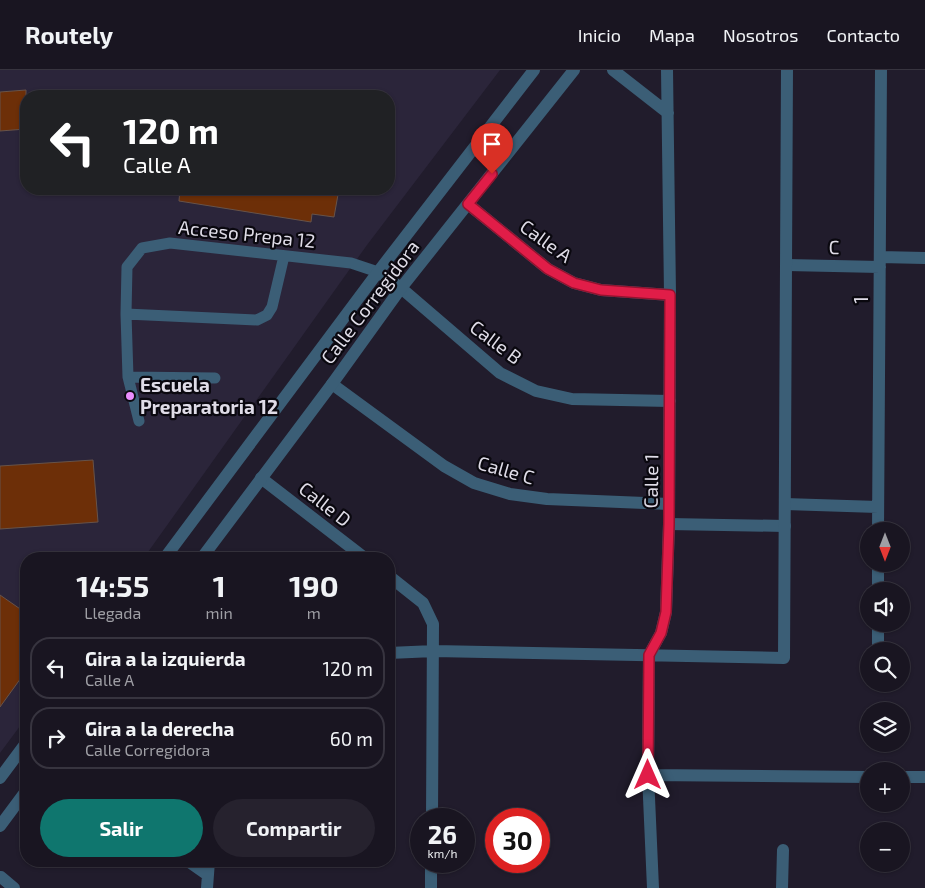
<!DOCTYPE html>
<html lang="es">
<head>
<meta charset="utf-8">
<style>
  body { margin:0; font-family:"Exo 2",sans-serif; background:#26222e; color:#f1f3f6; height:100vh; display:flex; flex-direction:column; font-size:19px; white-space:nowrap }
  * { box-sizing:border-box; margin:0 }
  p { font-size:16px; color:#9f9fa5 }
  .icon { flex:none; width:28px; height:28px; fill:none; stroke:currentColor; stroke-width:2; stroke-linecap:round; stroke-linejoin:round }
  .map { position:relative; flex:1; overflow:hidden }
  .side { position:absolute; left:20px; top:482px; width:375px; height:315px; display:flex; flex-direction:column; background:#191521; border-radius:20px; box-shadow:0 1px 4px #0004,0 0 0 1px #37343f }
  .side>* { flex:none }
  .guide { position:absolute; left:20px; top:20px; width:375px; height:105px; border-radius:20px; box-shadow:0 1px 4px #0004,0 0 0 1px #37343f; background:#202124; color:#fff; overflow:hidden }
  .needle { width:32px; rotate:180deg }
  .controls { position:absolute; left:860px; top:452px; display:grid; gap:10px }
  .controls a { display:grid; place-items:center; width:50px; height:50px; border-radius:50%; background:#191521; box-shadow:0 1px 4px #0004,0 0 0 1px #37343f; font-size:25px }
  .speed { position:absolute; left:410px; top:738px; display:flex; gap:10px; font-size:25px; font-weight:700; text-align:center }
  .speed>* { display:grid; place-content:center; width:65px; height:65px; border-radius:50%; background:#191521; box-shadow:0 1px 4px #0004,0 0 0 1px #37343f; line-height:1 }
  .speed small { font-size:12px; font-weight:400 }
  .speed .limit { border:8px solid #d22; background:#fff; color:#111 }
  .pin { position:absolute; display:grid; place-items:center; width:42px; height:42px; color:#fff; margin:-51px -21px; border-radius:50% 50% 50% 0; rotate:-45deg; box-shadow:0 0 5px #0007 }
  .pin .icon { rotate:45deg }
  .me { position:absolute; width:55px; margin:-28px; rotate:0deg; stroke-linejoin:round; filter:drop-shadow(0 0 4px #0008) }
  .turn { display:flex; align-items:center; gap:18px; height:105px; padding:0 20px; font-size:22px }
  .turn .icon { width:65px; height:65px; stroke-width:2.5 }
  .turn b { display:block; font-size:35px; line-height:42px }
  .eta { display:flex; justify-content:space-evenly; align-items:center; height:85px; text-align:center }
  .eta b { font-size:30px; font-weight:700; line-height:35px }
  .cta { display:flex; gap:10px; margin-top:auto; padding:10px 20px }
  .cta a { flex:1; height:58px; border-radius:30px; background:#0f766e; color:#fff; font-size:20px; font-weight:700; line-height:58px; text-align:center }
  .cta a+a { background:#26222e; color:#f1f3f6 }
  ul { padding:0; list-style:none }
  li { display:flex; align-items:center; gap:15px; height:62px; margin:0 10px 8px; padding:0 10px; border:2px solid #37343f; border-radius:20px }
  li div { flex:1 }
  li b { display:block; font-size:19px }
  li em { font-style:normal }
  header { display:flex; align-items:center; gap:30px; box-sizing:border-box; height:70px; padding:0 25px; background:#191521; border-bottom:1px solid #37343f }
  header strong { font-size:24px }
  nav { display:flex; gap:28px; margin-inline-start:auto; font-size:18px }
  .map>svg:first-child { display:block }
  .built { fill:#2b253a; fill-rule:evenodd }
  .building { fill:#6d2f08; stroke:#67534a }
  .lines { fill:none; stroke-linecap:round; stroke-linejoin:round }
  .service { stroke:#3b5e76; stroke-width:11 }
  .pedestrian { stroke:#3b5e76; stroke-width:12 }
  .minor { stroke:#3b5e76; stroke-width:12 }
  .tertiary { stroke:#3b5e76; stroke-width:12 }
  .route-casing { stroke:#92132f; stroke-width:12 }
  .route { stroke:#e11d48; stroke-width:9 }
  .poi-dot { fill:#ea8dfd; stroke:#0a080f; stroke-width:2 }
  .labels { text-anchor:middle; stroke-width:4.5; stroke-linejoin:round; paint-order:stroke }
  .street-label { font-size:19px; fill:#dfdce7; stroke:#0a080f }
  .poi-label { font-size:19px; font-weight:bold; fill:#dfdce7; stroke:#0a080f; text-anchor:start }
</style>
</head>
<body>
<header>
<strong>Routely</strong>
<nav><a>Inicio</a><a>Mapa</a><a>Nosotros</a><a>Contacto</a></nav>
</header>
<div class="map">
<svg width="925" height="818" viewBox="0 0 925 818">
  <rect width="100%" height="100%" fill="#211c2c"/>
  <path class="built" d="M0,0H500L367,175L143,489H26V648L0,683ZM26,26H389V119H26Z"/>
  <path class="building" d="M26,20V59L0,61V22Z
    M180,119H339L334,147L312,144L311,152L179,131Z
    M93,390L98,452L0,459V396Z
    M0,525L26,543V601L0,637Z"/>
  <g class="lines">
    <path class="service" d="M126,244L257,250L267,245L272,237L284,186
      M128,307L215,308
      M139,351L128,307L126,244L127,197L142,178L170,173L351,193L378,202"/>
    <path class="pedestrian" d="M880,187L925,188
      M787,195L880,197
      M785,434L878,437
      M669,454L785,456
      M878,461L881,0
      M878,521V494
      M878,581V554
      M1,807L14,818"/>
    <path class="minor" d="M613,0L668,43
      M468,134L548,199L574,213L601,220L670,225
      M378,202L401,218L500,303L536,321L572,329L670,331
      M332,314L444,396L474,413L510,424L547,429L669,434
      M261,408L366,489
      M389,506L423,533L433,554L432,749
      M389,583L434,581L784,588L787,0
      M648,705L869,707
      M901,707H925
      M188,791L208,805
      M207,818L209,791
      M431,818V791
      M653,818L648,705L649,585L661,563L666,542L669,454L670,225L667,0
      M782,818L783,780"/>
    <path class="tertiary" d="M164,489L378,202L534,0
      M201,489L332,314L401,218L574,0
      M0,708L26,673
      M0,756L26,721"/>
  </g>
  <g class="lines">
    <g class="route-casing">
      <path id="route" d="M492,104L468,134L548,199L574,213L601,220L670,225L669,454L666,542L661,563L649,585L648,705"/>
    </g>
    <use href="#route" class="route"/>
  </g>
  <circle class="poi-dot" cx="130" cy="326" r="5"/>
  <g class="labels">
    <g class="street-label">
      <text transform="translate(247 164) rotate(6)" y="7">Acceso Prepa 12</text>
      <text transform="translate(546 171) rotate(36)" y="7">Calle A</text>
      <text transform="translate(834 177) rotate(1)" y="7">C</text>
      <text transform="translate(861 230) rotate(-90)" y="7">1</text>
      <text transform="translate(370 232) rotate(-53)" y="7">Calle Corregidora</text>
      <text transform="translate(496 272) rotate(37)" y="7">Calle B</text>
      <text transform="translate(506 400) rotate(16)" y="7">Calle C</text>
      <text transform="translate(651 411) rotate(-89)" y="7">Calle 1</text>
      <text transform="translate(325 434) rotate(38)" y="7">Calle D</text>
    </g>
    <g class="poi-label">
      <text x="140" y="322">Escuela<tspan x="140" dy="22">Preparatoria 12</tspan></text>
    </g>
  </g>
</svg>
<div class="controls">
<a><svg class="needle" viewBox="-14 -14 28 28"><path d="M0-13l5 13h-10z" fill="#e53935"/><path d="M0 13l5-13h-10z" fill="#9f9fa5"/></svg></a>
<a><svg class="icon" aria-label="sound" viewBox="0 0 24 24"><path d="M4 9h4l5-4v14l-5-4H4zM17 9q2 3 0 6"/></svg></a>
<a><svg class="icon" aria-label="search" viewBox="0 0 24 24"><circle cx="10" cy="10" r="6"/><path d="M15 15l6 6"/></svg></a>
<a><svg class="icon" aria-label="layers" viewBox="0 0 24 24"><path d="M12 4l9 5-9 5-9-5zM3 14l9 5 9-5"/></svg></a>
<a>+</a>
<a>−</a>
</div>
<div class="speed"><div>26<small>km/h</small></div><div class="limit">30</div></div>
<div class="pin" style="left:492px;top:104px;background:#d93025"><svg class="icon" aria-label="arrive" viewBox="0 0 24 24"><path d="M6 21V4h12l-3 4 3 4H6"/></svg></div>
<svg class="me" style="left:648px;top:705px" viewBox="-20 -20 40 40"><path d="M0-17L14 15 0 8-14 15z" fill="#e11d48" stroke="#fff" stroke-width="4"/></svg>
<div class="guide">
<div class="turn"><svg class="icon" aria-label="left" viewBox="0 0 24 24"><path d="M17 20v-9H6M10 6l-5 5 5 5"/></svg><div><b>120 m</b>Calle A</div></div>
</div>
<section class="side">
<div class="eta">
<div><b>14:55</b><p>Llegada</p></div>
<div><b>1</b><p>min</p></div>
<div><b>190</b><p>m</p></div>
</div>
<ul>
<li><svg class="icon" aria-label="left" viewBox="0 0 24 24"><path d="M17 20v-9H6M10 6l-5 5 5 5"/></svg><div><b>Gira a la izquierda</b><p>Calle A</p></div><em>120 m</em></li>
<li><svg class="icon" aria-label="right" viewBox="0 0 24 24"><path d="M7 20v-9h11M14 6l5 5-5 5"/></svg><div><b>Gira a la derecha</b><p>Calle Corregidora</p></div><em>60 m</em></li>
</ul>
<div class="cta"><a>Salir</a><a>Compartir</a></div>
</section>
</div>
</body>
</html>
